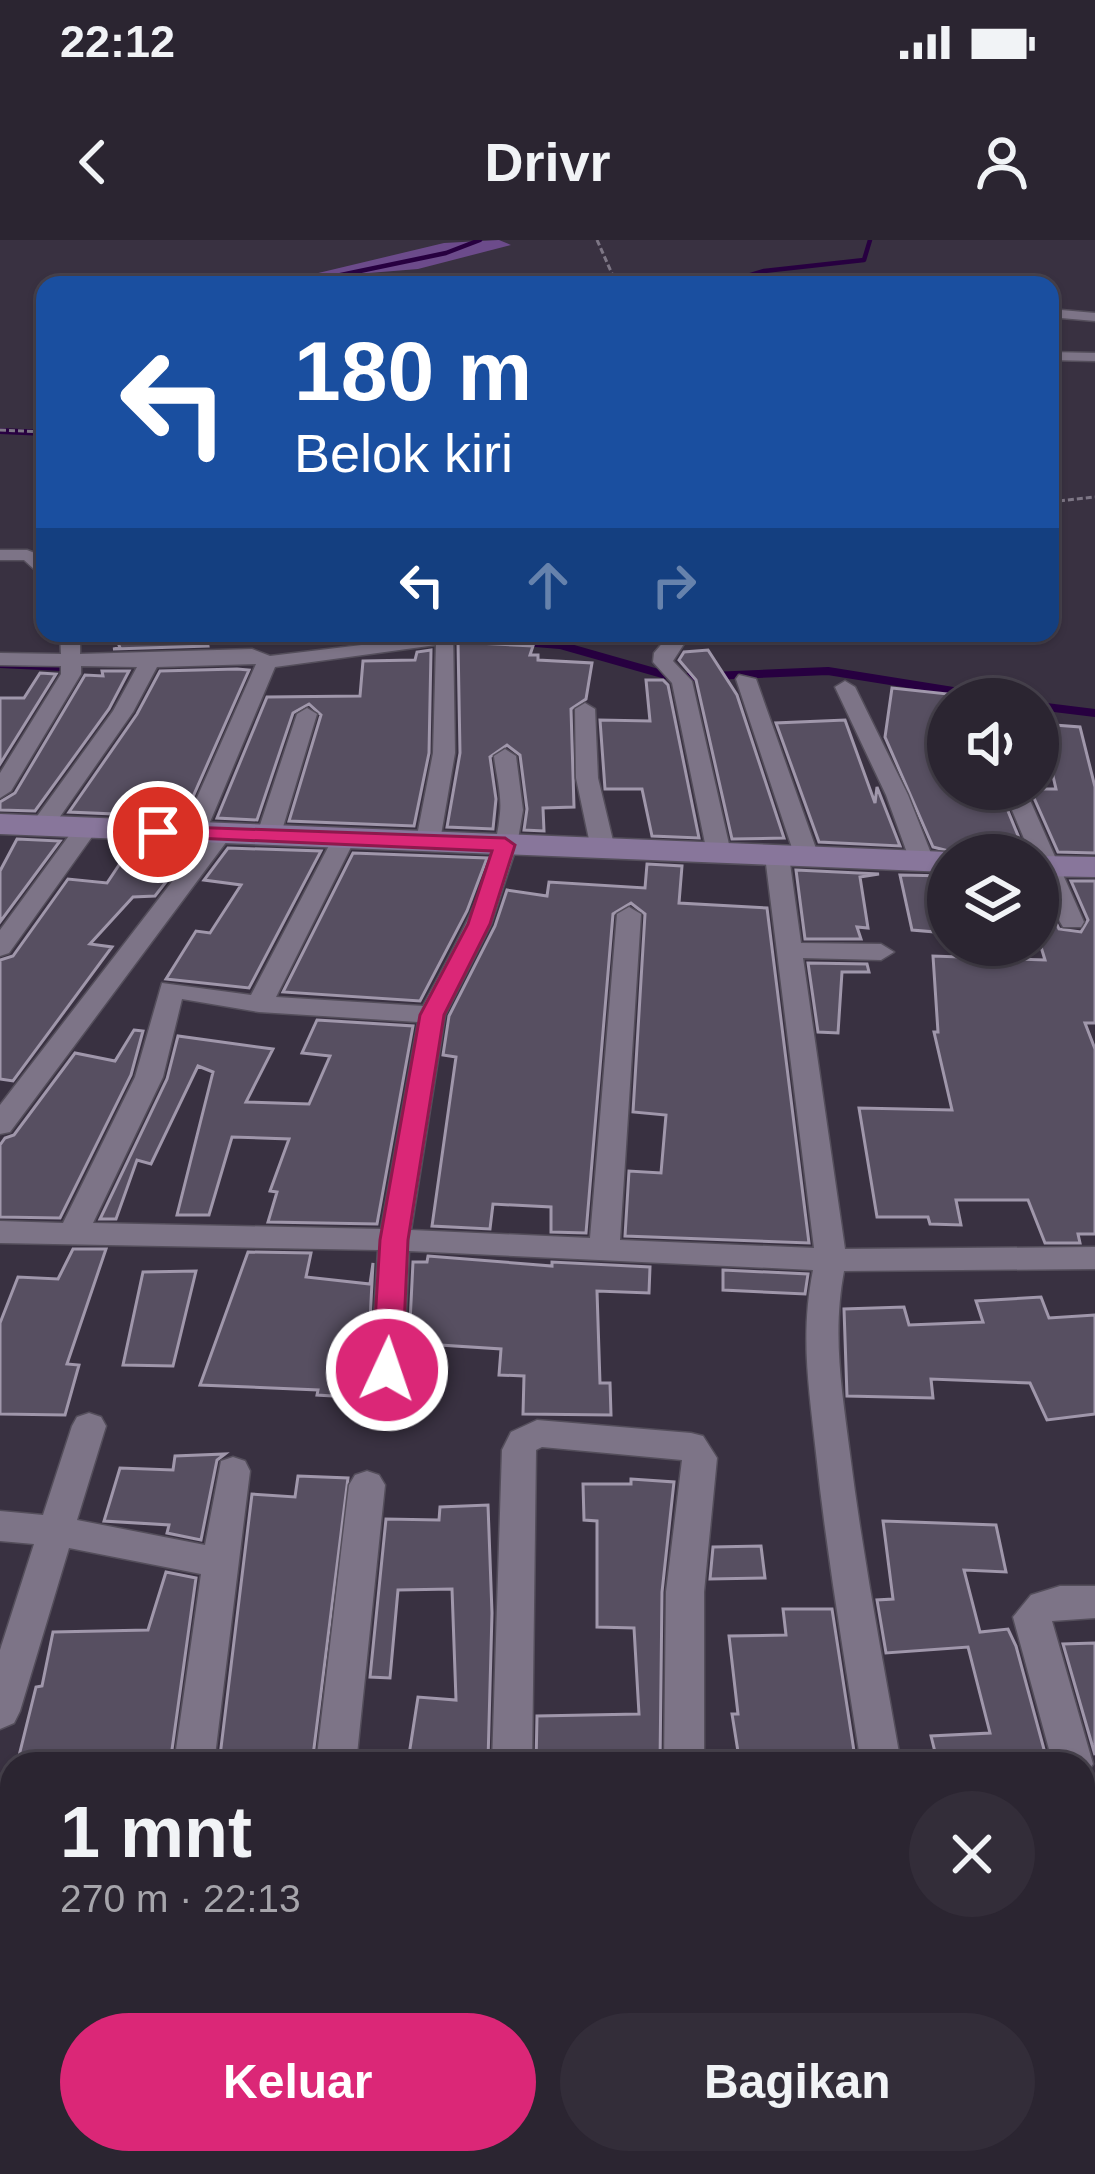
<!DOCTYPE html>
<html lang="id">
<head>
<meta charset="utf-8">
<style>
  body { margin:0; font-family:Helvetica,sans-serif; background:#332d39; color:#f1f3f6; height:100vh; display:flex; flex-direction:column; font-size:45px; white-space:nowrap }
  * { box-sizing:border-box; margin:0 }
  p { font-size:39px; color:#a6a5ab }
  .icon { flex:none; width:66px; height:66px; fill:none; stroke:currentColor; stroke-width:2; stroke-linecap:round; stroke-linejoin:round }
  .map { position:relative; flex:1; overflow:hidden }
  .drawer { position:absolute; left:0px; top:1512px; width:1095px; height:423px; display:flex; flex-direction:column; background:#2b2531; border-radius:36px 36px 0 0; box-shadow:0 3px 9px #0004,0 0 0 3px #47424d }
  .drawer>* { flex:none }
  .guide { position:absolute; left:36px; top:36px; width:1023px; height:366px; border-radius:24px; box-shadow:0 3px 9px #0004,0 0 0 3px #47424d; background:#1a4fa0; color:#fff; overflow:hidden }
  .controls { position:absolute; left:927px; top:438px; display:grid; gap:24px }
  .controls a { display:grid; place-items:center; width:132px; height:132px; border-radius:50%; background:#2b2531; box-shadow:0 3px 9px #0004,0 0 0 3px #47424d; font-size:60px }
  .pin { position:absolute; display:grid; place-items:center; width:102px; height:102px; color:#fff; margin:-51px; border:6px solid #fff; border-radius:50%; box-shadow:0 3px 12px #0007 }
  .me { position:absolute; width:132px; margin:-66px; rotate:3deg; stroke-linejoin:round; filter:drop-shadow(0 0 9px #0008) }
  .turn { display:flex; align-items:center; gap:42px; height:252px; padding:0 60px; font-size:54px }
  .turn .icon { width:156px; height:156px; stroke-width:2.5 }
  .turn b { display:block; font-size:84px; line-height:102px }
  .lanes { display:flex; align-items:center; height:114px; padding:0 60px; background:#0003; justify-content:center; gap:60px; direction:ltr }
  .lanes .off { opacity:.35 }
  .round { display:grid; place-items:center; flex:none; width:126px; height:126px; border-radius:63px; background:#332d39 }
  .head { display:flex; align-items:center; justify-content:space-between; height:204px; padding:0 60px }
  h1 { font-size:72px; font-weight:700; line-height:90px }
  .cta { display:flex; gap:24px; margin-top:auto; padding:24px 60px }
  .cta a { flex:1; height:138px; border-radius:72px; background:#db2777; color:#fff; font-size:48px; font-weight:700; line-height:138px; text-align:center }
  .cta a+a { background:#332d39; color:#f1f3f6 }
  .status { display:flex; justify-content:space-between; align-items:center; height:84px; padding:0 60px; background:#2b2531; direction:ltr }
  .status svg { height:33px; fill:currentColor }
  header { display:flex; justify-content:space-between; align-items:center; height:156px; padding:0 60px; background:#2b2531; font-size:54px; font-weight:700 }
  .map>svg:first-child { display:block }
  .green { fill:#6c4b8b }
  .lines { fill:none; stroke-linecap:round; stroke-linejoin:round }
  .stream-far2 { stroke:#270040; stroke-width:4.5 }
  .stream-far1 { stroke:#270040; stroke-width:6 }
  .stream { stroke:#270040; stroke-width:8 }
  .building { fill:#574f61; stroke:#a097ab; stroke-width:3 }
  .street-casing { stroke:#544e5b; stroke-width:3 }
  .secondary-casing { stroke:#544e5b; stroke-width:3 }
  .path { stroke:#7d7685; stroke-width:3; stroke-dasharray:6 3; stroke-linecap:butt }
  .street { fill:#7d7487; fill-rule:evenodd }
  .secondary { fill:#88769b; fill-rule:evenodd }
  .route { fill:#db2777; stroke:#8e194d; stroke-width:3 }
</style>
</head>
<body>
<div class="status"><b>22:12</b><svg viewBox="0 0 49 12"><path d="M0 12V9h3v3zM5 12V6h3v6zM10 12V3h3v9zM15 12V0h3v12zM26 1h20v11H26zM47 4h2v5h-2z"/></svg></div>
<header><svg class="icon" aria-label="back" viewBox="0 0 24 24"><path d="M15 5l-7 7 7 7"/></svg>Drivr<svg class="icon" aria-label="person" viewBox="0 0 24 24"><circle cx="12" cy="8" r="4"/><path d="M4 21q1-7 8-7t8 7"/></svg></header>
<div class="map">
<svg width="1095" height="1934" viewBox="0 0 1095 1934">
  <rect width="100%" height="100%" fill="#393141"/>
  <path class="green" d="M499,0L511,5L418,29L369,33L319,45H268L444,3Z"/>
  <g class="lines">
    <path class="stream-far2" d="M293,45L446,13L480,0
      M718,45L764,31L864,20L870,0"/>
    <path class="stream-far1" d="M0,191L45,193"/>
    <path class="stream" d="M452,396L560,405L669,436
      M337,411L443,396
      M0,424L63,427
      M688,437L828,431L1003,459
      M1038,466L1095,473"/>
  </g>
  <path class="building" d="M147,393H206L208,406L113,409L120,408L116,397Z
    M458,402L533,406L530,415H538V420L592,423L586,459L571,469L574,567L543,568L544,591L524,590L527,569L520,515L507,505L490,517L496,559L493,589L447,587L460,513Z
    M431,410L429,513L414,586L289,581L321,475L309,464L293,473L257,580L217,578L267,457L360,456L363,421L415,420L417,412Z
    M708,410L737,455L784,598L732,599L696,440L679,420L684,412Z
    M237,429L249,430L184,577L69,572L137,474L160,431Z
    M102,431H129L109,469L35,571L0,570V562L15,553L85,435L103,436Z
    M40,433L56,434L0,524V458H24Z
    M646,440H663L668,445L699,598L652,596L642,549H605L600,480L650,481Z
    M892,448L948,454V549H999L1026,615H964L933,607L885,497Z
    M845,480L875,563L877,547L900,606L819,602L776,483Z
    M1041,484L1080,487L1095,547V613L1058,612L1030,549H1056Z
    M17,599L60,601L0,682V631Z
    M133,604L194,606L155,656L133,657L90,704L112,707L13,841L0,839V720L13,716L68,639L107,643Z
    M228,608L321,611L249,748L166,739L196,691L210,693L241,645L204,640Z
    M353,613L487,618L467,671L420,761L283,752Z
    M647,624L682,626L679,663L767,668L809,1003L625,996L629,931L661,933L666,875L633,872L645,674L631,663L613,674L586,993L551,992V967L493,964L490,989L432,986L456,817L443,815L449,776L495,686L507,650L547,656L549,642L645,648Z
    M796,630L879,634L860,637L868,688L857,687L861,699H805Z
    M900,635L948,636V693L912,690Z
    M1071,641H1095V783H1085L1095,809V994H1078L1080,1003H1045L1028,960H956L961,985L930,984L928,977H877L859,868L952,870L934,792H938L933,716L1045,720L1038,697V642L1059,689L1081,692L1088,680Z
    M808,723L867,724L869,732H842L838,793L818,792Z
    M317,780L413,786L377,984L268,982L277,952L270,951L289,899L232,897L209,975H177L213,832L198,826L151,924L137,920L116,979H100L167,839L178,796L273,809L246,862L309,864L330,816L302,813Z
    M134,790L143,791L131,835L60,978L0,977V905L5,898L14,895L75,813L115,821Z
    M73,1009H106L67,1124L79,1125L65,1175L0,1174V1083L18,1037L58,1039Z
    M248,1012L311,1013L306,1037L370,1044L373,1023L366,1158L317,1155L318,1150L200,1145Z
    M428,1016L552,1026V1022L650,1027L649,1053L597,1051L600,1143H610L611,1175L523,1174L524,1136L499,1135L501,1109L409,1103L413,1022H427Z
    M723,1030L808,1034L805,1054L723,1050Z
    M196,1031L173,1126L123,1125L143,1032Z
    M1041,1057L1049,1078L1095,1075V1174L1047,1180L1030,1143L931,1139L933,1158L847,1156L844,1069L904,1067L909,1085L983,1082L976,1061Z
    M225,1214L217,1220L201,1300L167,1293L169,1285L104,1281L120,1228L173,1230L175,1216Z
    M298,1236L348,1238L312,1524H219L252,1254L295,1257Z
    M631,1239L674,1242L662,1352L660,1524H536L537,1476L639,1474L634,1388L597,1387V1281L584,1280L583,1244H631Z
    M488,1265L492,1373L488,1521L409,1515L418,1457L456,1460L452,1349L398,1350L390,1438L370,1437L386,1279L439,1280L440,1267Z
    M883,1281L996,1285L1006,1332L964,1330L980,1392L1008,1389L1016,1406L1048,1524H938L931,1496L990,1493L968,1407L886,1413L877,1360L893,1359Z
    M761,1306L765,1338L710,1339L713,1307Z
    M166,1332L196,1338L170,1524H17L36,1447L42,1446L53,1392L148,1390Z
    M783,1369H832L856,1524H795L794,1516L739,1518L732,1474H738L729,1396L786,1395Z
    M1095,1403V1515L1063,1404Z"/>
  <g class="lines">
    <g class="street-casing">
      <path id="street" d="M1050,69L1095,73V81L1050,77Z
        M1050,112L1095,113V121L1050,120Z
        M0,310H27L45,317V339L24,320H0Z
        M60,393H80V414L252,409L270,416L453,394L455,513L440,601L428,608L416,601L433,513L436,405L275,427L205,594L193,601L181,594L256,424L157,427L133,472L50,591H34L30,586L113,471L137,427L81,426V434L11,551L0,558V533L61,434V426L0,425V413L61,414Z
        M671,393H691L673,421L692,441L731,613L719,620L707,613L672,443L653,422L654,413Z
        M739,435L756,439L819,617L815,622H799L795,617L736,439Z
        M845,441L855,447L908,555L934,621L930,626L922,628L910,621L886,555L835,447Z
        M996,447L1003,449L1009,459H989L986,453Z
        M585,463L595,469L598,538L615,609L603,616L591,609L576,538L575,469Z
        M307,468L317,474L280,597L268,604L260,602L256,597L297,474Z
        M505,509L516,516L523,570L517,605L491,684L445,775L411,990L590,998L617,674L629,667L641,674L620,1000L814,1008L765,616L777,609L789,616L801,703L881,704L894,712L881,720L803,718L845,1009L1095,1007V1029L844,1031C832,1095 842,1150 850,1214C863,1318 883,1421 901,1524H861C845,1421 827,1317 816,1213C809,1147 800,1096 813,1030L409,1011L403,1130L399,1139L387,1142L375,1139L371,1130L378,1010L0,1003V981L63,983L135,837L162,743L251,755L335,594L343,592L355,599L276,757L423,766C454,707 494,641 500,573C502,555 496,534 494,516ZM182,759L259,772L418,782L381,989L93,983L163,837Z
        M1003,549H1025L1084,682L1081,687H1063L1060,682L1038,631V615H1031Z
        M87,580L99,587L9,713L0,716V690L79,582Z
        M219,589L227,591V601L10,892L0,894V865L211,591Z
        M89,1173L101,1177L106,1186L77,1280L205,1305L221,1221L233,1217L245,1221L250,1231L214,1524H174L201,1334L69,1308L20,1471L14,1483L0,1489V1410L34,1304L0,1301V1271L43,1275L72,1186L77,1177Z
        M537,1180L691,1193L703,1196L717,1218L704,1352V1524H664L666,1352L682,1220L542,1207L536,1210L532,1524H492L502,1210L511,1192Z
        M367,1231L379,1235L385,1245L356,1524H316L349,1245L355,1235Z
        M1060,1346H1095V1378L1052,1381L1093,1524L1083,1539V1524H1053L1013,1377L1031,1355Z
        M1083,1540L1095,1545V1618L1083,1613Z
        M12,1737V1781L0,1782V1738Z
        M1083,1745H1095V1789H1083Z
        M215,1923H263L261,1934H213Z"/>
    </g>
    <g class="secondary-casing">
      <path id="secondary" d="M0,574L948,612L960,615H948V632L0,594Z
        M1038,616L1095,617V637L1038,636Z"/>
    </g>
    <path class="path" d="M597,0L617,45
      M0,190L45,192
      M1050,262L1095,257"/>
    <use href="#street" class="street"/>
    <use href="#secondary" class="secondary"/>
  </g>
  <path class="route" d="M158,586L505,598L515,605L490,684L444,775L408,1000L402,1130L397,1138H376L372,1130L380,1000L420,775L468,684L492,611L150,596L147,592Z"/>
</svg>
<div class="controls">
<a><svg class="icon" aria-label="sound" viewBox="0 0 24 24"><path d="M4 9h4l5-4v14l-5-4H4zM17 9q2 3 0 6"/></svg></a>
<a><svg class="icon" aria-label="layers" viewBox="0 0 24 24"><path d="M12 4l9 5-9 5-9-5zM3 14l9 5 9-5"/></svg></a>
</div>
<div class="pin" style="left:158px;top:592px;background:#d93025"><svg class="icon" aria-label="arrive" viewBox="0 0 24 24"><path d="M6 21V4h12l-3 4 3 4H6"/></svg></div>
<svg class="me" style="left:387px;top:1130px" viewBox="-20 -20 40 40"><circle r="17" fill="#db2777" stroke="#fff" stroke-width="3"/><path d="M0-11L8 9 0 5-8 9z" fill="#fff"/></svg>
<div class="guide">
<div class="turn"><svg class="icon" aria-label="left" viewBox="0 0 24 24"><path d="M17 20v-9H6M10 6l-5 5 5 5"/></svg><div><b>180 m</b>Belok kiri</div></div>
<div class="lanes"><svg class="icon" aria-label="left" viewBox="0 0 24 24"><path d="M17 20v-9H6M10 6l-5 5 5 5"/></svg><svg class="icon off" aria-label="ahead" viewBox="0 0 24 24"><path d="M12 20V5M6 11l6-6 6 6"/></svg><svg class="icon off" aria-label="right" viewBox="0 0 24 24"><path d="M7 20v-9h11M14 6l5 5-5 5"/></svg></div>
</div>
<section class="drawer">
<div class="head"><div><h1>1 mnt</h1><p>270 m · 22:13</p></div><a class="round"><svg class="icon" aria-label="close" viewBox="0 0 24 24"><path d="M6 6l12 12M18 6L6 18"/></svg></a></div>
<div class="cta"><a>Keluar</a><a>Bagikan</a></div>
</section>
</div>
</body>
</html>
